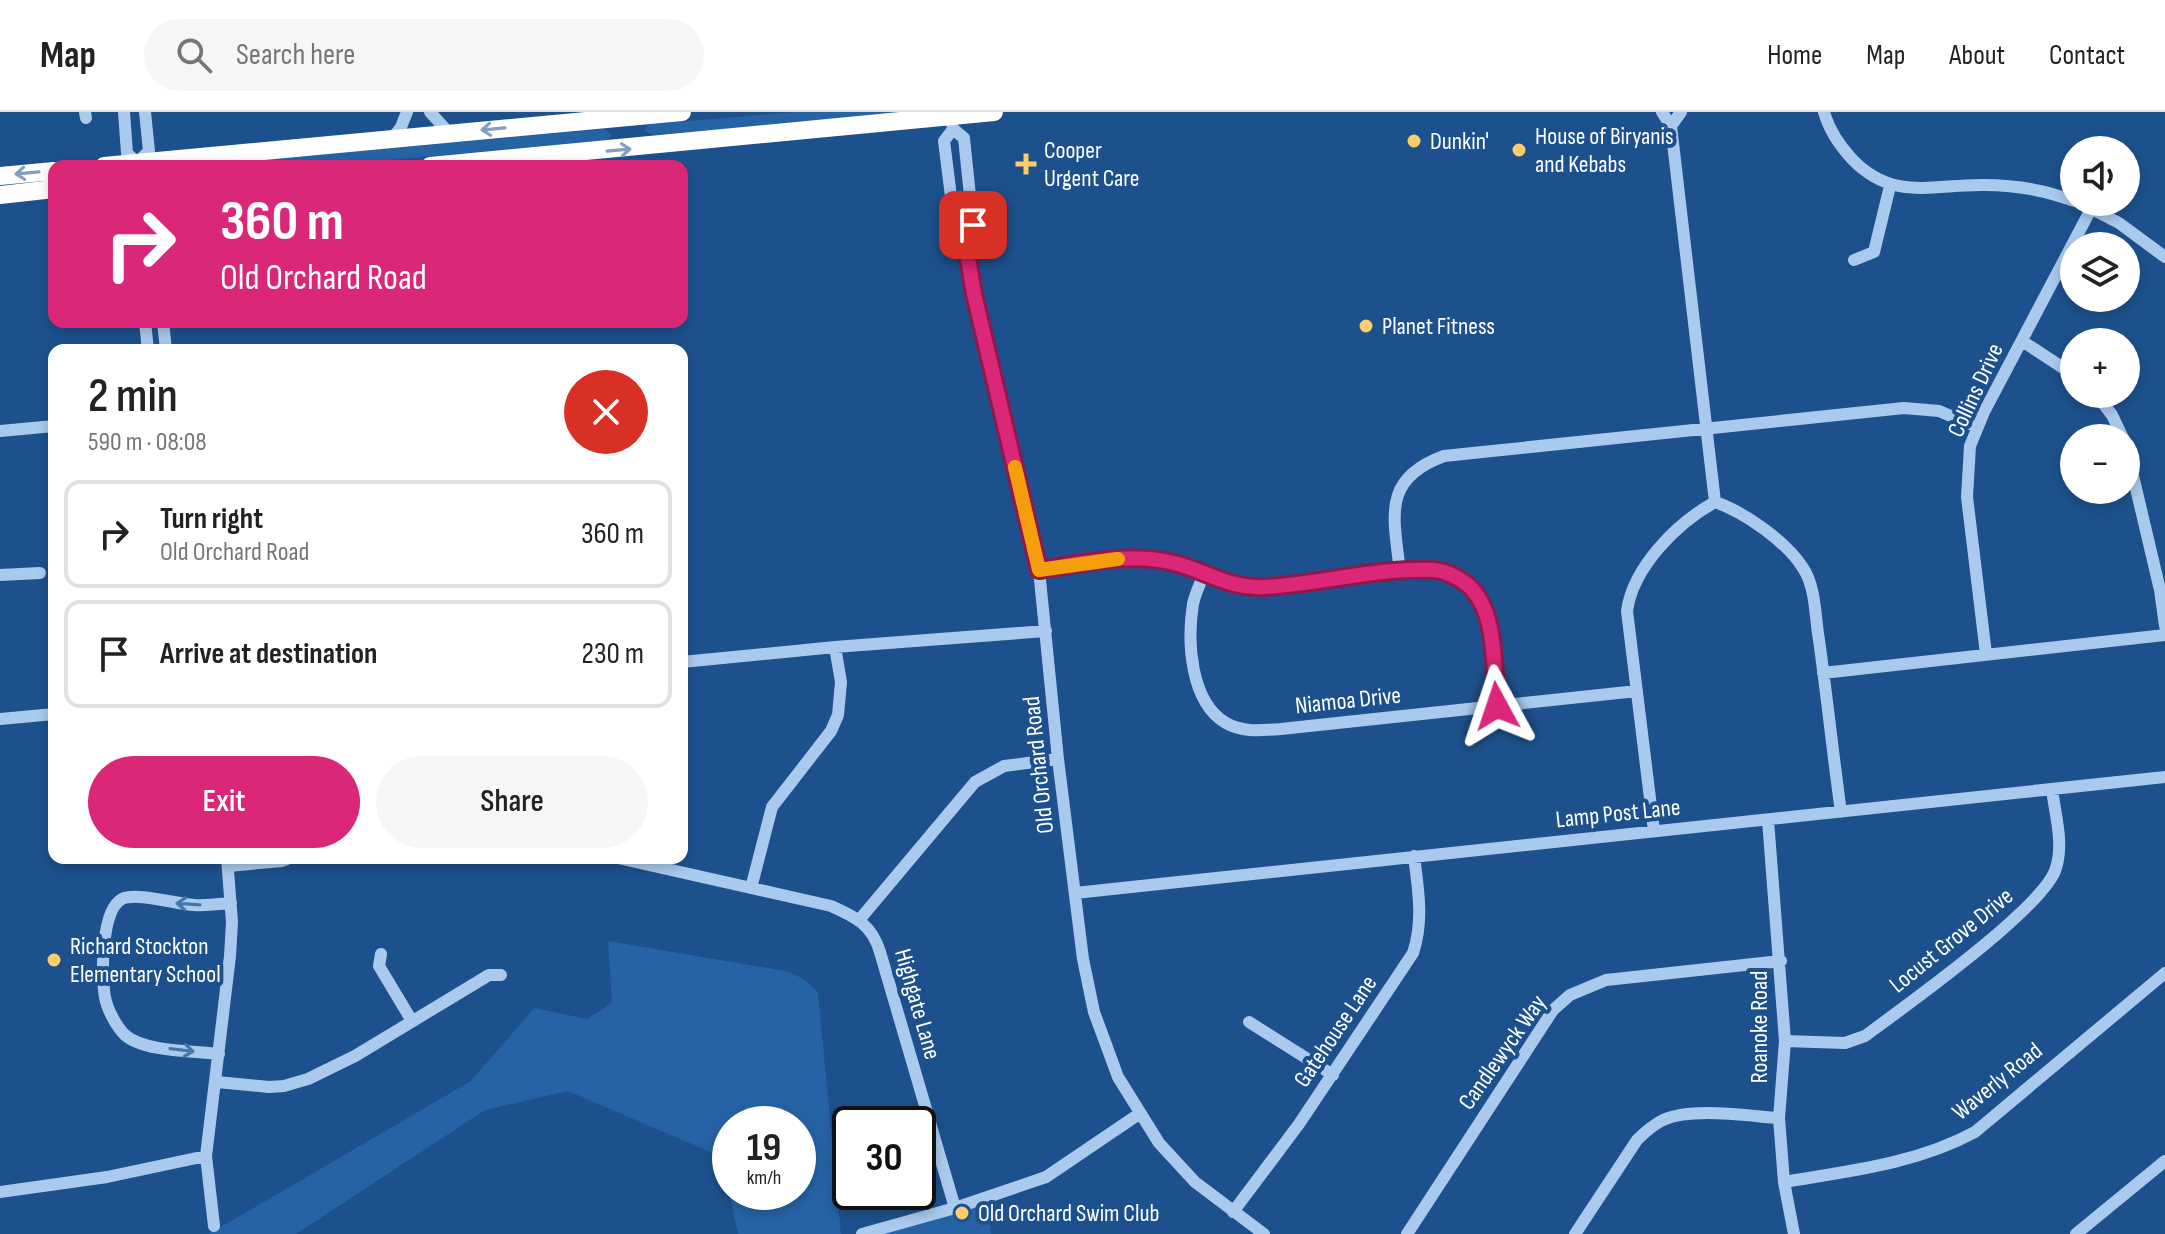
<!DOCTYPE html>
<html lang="en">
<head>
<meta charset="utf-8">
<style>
  body { margin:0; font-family:"Sofia Sans Condensed",sans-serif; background:#f6f6f6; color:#222; height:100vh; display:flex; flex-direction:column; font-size:30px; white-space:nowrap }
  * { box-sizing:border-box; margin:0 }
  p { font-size:26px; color:#767676 }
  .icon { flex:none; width:44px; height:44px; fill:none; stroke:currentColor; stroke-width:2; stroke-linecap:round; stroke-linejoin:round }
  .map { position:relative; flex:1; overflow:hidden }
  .panel { position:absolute; left:48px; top:232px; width:640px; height:520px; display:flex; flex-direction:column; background:#fff; border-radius:16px; box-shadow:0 4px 12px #0003 }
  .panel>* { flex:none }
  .guide { position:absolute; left:48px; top:48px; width:640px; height:168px; border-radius:16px; box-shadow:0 4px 12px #0003; background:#db2777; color:#fff; overflow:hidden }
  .tools { position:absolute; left:2060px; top:24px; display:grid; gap:16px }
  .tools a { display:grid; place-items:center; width:80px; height:80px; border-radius:50%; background:#fff; box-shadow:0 4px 12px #0003; font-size:40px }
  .speed { position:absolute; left:712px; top:994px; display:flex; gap:16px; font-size:40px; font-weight:700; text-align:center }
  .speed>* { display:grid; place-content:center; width:104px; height:104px; border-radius:50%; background:#fff; box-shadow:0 4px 12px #0003; line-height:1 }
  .speed small { font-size:20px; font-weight:400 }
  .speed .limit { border:4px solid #111; border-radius:12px; background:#fff; color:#111 }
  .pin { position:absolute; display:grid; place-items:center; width:68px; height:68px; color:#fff; margin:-34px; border-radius:16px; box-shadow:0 4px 12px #0006 }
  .me { position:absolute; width:88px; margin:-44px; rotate:355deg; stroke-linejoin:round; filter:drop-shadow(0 0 6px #0008) }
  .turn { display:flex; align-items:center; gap:28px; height:168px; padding:0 40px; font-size:36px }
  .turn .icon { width:104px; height:104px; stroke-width:2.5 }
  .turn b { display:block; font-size:56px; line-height:68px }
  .round { display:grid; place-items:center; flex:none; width:84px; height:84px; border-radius:42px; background:#f6f6f6 }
  .head { display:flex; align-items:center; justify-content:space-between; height:136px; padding:0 40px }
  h1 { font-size:48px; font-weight:600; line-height:60px }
  .button { display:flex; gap:16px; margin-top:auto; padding:16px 40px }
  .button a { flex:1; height:92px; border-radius:48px; background:#db2777; color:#fff; font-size:32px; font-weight:600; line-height:92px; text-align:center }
  .button a+a { background:#f6f6f6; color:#222 }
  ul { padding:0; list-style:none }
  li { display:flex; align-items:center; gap:24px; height:108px; margin:0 16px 12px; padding:0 24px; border:4px solid #e0e0e0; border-radius:16px }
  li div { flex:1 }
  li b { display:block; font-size:30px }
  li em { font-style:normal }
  header { display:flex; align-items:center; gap:48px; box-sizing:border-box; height:112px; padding:0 40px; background:#fff; border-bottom:2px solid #e0e0e0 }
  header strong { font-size:38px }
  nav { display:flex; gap:44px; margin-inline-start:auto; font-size:28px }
  .search { width:560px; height:72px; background:#f6f6f6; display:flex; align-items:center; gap:20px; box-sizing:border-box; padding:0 28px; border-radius:44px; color:#767676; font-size:30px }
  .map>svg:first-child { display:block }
  .green { fill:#2663a5; fill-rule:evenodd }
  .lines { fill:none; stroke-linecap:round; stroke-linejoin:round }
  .minor { stroke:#aacaed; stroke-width:12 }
  .highway { stroke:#fff; stroke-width:18 }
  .oneway { stroke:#839fc0 }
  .oneway2 { stroke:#4775aa }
  .route-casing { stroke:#8e194d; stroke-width:20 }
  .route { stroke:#db2777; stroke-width:14 }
  .slow { stroke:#f59e0b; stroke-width:14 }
  .poi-dot { fill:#fccd68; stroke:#1d518d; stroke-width:3 }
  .labels { text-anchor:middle; stroke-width:8; stroke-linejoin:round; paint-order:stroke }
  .poi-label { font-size:24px; fill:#fff; stroke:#1d518d; text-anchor:start }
  .street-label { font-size:24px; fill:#fff; stroke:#1d518d }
</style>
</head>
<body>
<header>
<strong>Map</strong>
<div class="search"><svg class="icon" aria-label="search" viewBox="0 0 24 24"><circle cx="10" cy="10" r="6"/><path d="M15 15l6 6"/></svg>Search here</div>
<nav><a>Home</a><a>Map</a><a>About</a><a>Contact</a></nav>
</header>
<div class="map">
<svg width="2165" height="1122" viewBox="0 0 2165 1122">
  <rect width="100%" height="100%" fill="#1d518d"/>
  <path class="green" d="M794,0H921L655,23L644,19L648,13L653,12Z
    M604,17L612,23L607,28L325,54H196Z
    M608,829L785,859C799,864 809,869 818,881L841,1122H738L722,1045L568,979L485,998L296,1122H209L471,969L534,896L587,907L612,891ZM730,1012H798V1080H730Z
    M985,1086L991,1122H862Z"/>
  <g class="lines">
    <path class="minor" d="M85,0L86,6
      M124,0L127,41L137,51L149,39L145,0
      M430,0L449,21
      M1662,0L1671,14L1715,390
      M1824,0C1829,18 1839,33 1852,47C1893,90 1933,72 1984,73C2015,73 2045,78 2074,89
      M952,10L953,17L964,26L973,113L964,122
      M1671,14L1681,0
      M953,17L944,29L955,116L964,122L974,182L1039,458L1058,647L1083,847L1094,900L1118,965L1159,1031L1195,1070L1264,1122
      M392,27L401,15L407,0
      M2084,93L2119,111L2165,145
      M1854,148L1874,140L1890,74
      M145,210L148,238
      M163,210L166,238
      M2022,229L2074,263
      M2096,282L2112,303L2123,326
      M0,319L54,314
      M2126,334L2160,478L2165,514
      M1715,390C1744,400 1786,429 1803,456C1816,475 1815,506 1819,528C1827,585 1833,643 1841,700
      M1039,458C1085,451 1132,439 1178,452C1208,461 1232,477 1265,475C1321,472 1379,455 1435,458C1446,459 1459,466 1468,473C1498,500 1493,556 1497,594
      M1400,460C1394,405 1381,367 1444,344L1904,296L1939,299L1977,315
      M1204,462C1200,472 1195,482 1193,492C1187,529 1190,590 1226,611C1243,621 1263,618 1281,617L1637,579
      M0,463L40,461
      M1986,542L1967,385L1970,334L1984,300L2091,97
      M682,550L835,535L1046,519
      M1823,561L2165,523
      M0,607L54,602
      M1768,708L1785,929L1779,1006L1784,1070L1794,1122
      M1654,719L1627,499C1633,455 1677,411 1715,390
      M618,746L831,794C856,805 872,813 880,840L955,1096
      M228,754L282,749L290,746
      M751,776L772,695L831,619L838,603L841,570L835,535
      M1075,781L2165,665
      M860,807L975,670L1004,654L1058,647
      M381,842L379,854L412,909
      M1249,910L1333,963
      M1785,929L1845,931L1865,924C1904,895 2045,795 2056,756C2064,730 2055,703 2052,677
      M219,942C194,939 144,940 125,923C116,914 107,897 105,885C101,864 101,798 122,787C136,780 176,792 194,793C206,794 219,792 231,791
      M217,970L269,975L284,974L308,967L355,944L489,863H501
      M1784,1070C1849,1059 1916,1052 1975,1020L2165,861
      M0,1080L107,1065L206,1044
      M1233,1100L1299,1012L1413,841C1424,808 1418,777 1414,744
      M214,1114L206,1044L230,844L232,810L227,746
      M862,1122L955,1096L1046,1065L1139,1002
      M1407,1122L1553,898L1570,883L1606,868L1781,849
      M1575,1122L1637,1028C1645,1020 1653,1013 1663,1008C1693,995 1747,1004 1779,1006
      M2076,1122L2165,1049"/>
    <path class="highway" d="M104,54L682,0
      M430,54L994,0
      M0,64L54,59
      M0,83L54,77"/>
  </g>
  <defs><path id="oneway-shaft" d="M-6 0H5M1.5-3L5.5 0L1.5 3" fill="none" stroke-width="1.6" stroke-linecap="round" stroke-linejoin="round" transform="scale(2)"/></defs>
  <g class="oneway">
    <use href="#oneway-shaft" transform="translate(493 17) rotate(175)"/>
    <use href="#oneway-shaft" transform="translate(619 38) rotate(-5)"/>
    <use href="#oneway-shaft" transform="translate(27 61) rotate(175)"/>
  </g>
  <g class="oneway2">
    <use href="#oneway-shaft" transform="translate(188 792) rotate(-176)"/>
    <use href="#oneway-shaft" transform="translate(182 938) rotate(7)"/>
  </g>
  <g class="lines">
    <g class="route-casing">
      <path id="route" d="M973,113L964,122L974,182L1039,458C1085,451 1132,439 1178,452C1210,461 1230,477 1265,475C1321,472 1379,455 1435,458C1446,459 1459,466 1468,473C1498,500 1493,556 1497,594"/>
    </g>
    <use href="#route" class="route"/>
    <path class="slow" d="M1015,355L1039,458L1118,447"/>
  </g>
  <g class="poi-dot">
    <circle cx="1414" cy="29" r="8"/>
    <circle cx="1519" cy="38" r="8"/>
    <path d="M1022 40h8v8h8v8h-8v8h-8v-8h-8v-8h8z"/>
    <circle cx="1366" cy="214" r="8"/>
    <circle cx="54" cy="848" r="8"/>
    <circle cx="962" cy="1101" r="8"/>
  </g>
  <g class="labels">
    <g class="poi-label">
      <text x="1535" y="32">House of Biryanis<tspan x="1535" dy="28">and Kebabs</tspan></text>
      <text x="1430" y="37">Dunkin'</text>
      <text x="1044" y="46">Cooper<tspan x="1044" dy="28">Urgent Care</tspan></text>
      <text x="1382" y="222">Planet Fitness</text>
      <text x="70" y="842">Richard Stockton<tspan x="70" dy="28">Elementary School</tspan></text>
      <text x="978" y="1109">Old Orchard Swim Club</text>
    </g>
    <g class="street-label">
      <text transform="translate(1975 278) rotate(-65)" y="8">Collins Drive</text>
      <text transform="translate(1348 588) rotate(-6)" y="8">Niamoa Drive</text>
      <text transform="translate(1038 653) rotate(-96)" y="8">Old Orchard Road</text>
      <text transform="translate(1618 701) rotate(-6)" y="8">Lamp Post Lane</text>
      <text transform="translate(1951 828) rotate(-39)" y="8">Locust Grove Drive</text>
      <text transform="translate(918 892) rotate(74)" y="8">Highgate Lane</text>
      <text transform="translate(1759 915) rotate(-90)" y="8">Roanoke Road</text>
      <text transform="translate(1335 919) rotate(-56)" y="8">Gatehouse Lane</text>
      <text transform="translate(1502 940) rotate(-55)" y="8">Candlewyck Way</text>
      <text transform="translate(1997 969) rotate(-39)" y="8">Waverly Road</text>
    </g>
  </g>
</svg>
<div class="tools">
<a><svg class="icon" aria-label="sound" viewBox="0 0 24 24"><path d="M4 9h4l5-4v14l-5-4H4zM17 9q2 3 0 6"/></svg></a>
<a><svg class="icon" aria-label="layers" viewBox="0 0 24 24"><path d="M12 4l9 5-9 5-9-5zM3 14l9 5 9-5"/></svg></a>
<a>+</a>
<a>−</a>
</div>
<div class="speed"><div>19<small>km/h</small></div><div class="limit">30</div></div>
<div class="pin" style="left:973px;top:113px;background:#d93025"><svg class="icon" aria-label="arrive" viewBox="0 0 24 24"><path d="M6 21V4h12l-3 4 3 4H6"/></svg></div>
<svg class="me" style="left:1497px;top:594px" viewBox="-20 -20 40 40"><path d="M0-17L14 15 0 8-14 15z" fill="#db2777" stroke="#fff" stroke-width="4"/></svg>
<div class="guide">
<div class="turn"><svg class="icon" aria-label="right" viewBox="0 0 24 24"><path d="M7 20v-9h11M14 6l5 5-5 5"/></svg><div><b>360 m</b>Old Orchard Road</div></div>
</div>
<section class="panel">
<div class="head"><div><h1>2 min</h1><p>590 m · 08:08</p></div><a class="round" style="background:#d93025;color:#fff"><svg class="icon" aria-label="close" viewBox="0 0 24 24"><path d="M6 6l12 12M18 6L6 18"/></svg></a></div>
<ul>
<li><svg class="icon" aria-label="right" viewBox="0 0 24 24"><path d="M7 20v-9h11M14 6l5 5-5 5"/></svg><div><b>Turn right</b><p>Old Orchard Road</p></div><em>360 m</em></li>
<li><svg class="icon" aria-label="arrive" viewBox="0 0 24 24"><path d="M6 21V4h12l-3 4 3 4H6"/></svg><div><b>Arrive at destination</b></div><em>230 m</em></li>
</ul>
<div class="button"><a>Exit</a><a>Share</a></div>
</section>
</div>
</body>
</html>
